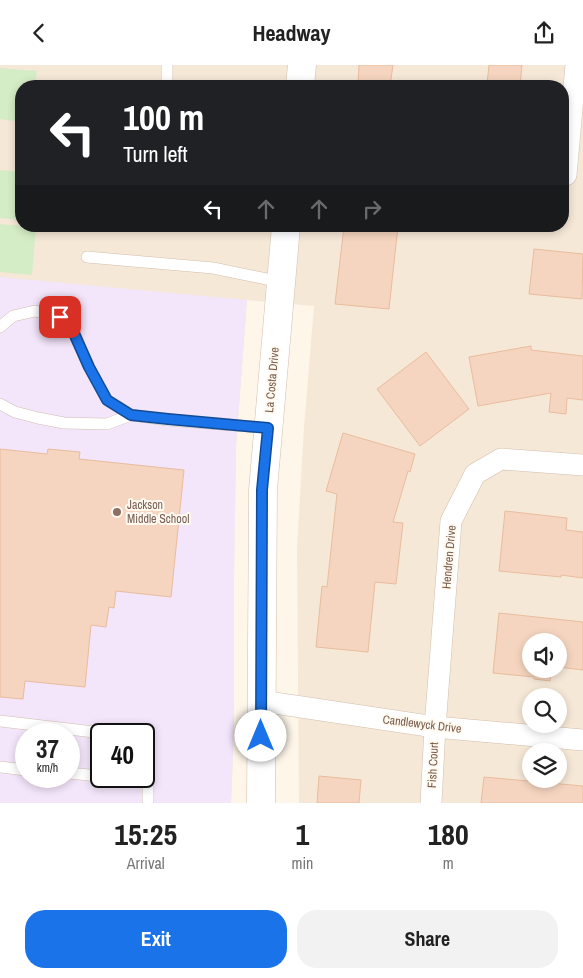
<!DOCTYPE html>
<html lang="en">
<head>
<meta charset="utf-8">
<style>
  body { margin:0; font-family:"Archivo Narrow",sans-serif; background:#f2f2f2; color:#222; height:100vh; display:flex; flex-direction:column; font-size:19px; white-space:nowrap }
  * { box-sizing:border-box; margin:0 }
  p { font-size:16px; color:#767676 }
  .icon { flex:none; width:28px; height:28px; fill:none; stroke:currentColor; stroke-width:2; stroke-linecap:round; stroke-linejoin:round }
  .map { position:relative; height:738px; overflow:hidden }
  .drawer { display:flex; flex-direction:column; background:#fff; flex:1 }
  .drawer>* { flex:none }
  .guide { position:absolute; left:15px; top:15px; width:554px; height:152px; border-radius:20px; box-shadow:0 2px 8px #0003; background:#202124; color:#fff; overflow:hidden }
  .buttons { position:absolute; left:522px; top:568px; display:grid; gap:10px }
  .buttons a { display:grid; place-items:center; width:45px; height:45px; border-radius:50%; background:#fff; box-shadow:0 2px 8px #0003; font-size:25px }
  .speed { position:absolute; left:15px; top:658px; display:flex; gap:10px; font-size:25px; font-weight:700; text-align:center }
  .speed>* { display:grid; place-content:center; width:65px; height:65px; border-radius:50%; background:#fff; box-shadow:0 2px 8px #0003; line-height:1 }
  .speed small { font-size:12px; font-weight:400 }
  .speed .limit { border:2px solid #111; border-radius:8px; background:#fff; color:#111 }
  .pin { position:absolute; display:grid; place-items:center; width:42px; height:42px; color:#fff; margin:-21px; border-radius:10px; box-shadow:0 2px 8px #0006 }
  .me { position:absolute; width:55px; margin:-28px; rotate:0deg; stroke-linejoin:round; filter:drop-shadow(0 0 4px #0008) }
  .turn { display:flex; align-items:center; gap:18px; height:105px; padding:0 25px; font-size:22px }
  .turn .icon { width:65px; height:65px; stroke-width:2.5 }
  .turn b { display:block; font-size:35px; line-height:42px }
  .lanes { display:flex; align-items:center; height:48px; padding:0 25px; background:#0003; justify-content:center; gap:25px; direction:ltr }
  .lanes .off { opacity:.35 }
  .eta { display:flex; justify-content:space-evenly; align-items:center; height:85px; text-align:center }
  .eta b { font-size:30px; font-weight:700; line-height:35px }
  .cta { display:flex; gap:10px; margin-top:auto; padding:10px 25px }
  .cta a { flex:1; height:58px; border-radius:20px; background:#1a73e8; color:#fff; font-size:20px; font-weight:700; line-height:58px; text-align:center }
  .cta a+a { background:#f2f2f2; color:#222 }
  header { display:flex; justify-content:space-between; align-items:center; height:65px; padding:0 25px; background:#fff; font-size:22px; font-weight:700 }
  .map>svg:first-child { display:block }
  .residential { fill:#f6e8d7; fill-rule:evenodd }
  .education { fill:#f3e5fa; fill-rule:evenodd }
  .green { fill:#d5edc6 }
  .building { fill:#f5d5bf; stroke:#e9bc9e }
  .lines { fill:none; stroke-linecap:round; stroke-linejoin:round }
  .service-casing { stroke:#d2bead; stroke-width:12 }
  .minor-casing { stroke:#d2bead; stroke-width:22 }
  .tertiary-casing { stroke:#d2bead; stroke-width:29 }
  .service { stroke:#fff; stroke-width:11 }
  .minor { stroke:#fff; stroke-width:21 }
  .tertiary { stroke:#fff; stroke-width:28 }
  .route-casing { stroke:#114b97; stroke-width:12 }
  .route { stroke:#1a73e8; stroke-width:9 }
  .education-dot { fill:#8d6e63; stroke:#fffaf1; stroke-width:2 }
  .labels { text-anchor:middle; stroke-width:4; stroke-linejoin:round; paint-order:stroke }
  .street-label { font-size:12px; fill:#7b5c4a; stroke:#fffaf1 }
  .education-label { font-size:12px; fill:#785e54; stroke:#fffaf1; text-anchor:start }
</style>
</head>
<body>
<header><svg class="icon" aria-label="back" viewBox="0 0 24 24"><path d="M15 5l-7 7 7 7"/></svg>Headway<svg class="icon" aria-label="share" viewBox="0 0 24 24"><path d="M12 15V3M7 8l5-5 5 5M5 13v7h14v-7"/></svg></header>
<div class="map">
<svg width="583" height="738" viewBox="0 0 583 738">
  <rect width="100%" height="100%" fill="#fef6e9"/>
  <path class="residential" d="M0,0H583V738H299L297,484L304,362L314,241L247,235L236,381L234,514V661L231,738H0ZM21,21H562V161H21ZM531,576H559V604H531ZM531,631H559V659H531ZM26,669H69V711H26ZM101,669H144V711H101ZM531,686H559V714H531Z"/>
  <path class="education" d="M0,212L247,235L236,381L234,514V661L231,738H0ZM26,669H69V711H26ZM101,669H144V711H101Z"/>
  <path class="green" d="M0,3L37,6L35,21H21V57L0,54Z
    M0,105L21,107V155L0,153Z
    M0,159L36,162L32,210L0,207Z"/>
  <path class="building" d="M359,0H393L390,21L358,18Z
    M489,0H522L520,21L487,19Z
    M344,161H398L389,244L335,239Z
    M534,184L583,189L582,234L529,229Z
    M531,281V285L583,291V335L567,333L566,349L549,347L551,328L478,341L469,292Z
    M426,287L469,344L420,381L377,324Z
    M343,368L415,389L410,407L408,406L393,457L403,458L396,519L375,517L368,587L316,582L322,521L327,522L337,429L326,426Z
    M0,384L47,389L48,384L80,387L79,394L184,405L171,532L116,526L114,543L109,542L106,562L91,560L85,622L25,616L23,634L0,632Z
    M505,446L567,453L566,465L583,467V513L561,510V512L499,506Z
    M499,548L583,557V605L559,602V576H531V604H551L550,616L534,614V612L493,608Z
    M319,711L361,715L359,738H317Z
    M484,712L583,721V738H481Z"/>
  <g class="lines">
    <g class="service-casing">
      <path id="service" d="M167,0V21
        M87,192L213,203L281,217
        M0,262L13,251L35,246L60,252L73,266L89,302L107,335L131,350L168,355L268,363
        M0,339L15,347L38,353L64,358L107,359L131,350
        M0,656L111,669
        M144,684L148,692V738
        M0,702L26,705
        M69,708L148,716"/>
    </g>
    <g class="minor-casing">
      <path id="minor" d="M566,110L576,0
        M261,636L435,662L583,675
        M431,738L435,662L451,456L475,409L501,394L583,400"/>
    </g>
    <g class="tertiary-casing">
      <path id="tertiary" d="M300,21L302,0
        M261,738L263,425L286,161"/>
    </g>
    <use href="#service" class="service"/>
    <use href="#minor" class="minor"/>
    <use href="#tertiary" class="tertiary"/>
  </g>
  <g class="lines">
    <g class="route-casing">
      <path id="route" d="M60,252L73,266L89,302L107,335L131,350L168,354L268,363L262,425L261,671"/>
    </g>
    <use href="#route" class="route"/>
  </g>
  <circle class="education-dot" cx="117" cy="447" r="5"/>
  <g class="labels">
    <g class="street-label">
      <text transform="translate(272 315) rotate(-85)" y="4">La Costa Drive</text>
      <text transform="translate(449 492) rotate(-85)" y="4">Hendren Drive</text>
      <text transform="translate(422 659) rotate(7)" y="4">Candlewyck Drive</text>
      <text transform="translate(433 700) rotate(-87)" y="4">Fish Court</text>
    </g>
    <g class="education-label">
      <text x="127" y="444">Jackson<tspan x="127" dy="14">Middle School</tspan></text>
    </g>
  </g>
</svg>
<div class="buttons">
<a><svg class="icon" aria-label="sound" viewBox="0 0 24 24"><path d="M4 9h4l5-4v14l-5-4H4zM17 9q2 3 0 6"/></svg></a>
<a><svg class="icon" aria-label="search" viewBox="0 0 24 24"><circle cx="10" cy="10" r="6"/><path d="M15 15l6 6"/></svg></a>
<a><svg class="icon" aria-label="layers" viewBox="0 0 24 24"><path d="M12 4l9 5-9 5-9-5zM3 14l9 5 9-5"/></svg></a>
</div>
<div class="speed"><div>37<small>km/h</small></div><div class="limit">40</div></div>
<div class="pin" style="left:60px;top:252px;background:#d93025"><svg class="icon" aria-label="arrive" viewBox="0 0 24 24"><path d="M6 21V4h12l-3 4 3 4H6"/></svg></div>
<svg class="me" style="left:261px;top:671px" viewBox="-20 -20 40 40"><circle r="19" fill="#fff"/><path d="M0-13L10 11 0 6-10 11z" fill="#1a73e8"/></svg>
<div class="guide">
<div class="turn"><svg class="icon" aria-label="left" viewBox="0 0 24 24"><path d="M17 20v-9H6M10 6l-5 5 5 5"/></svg><div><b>100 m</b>Turn left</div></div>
<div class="lanes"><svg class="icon" aria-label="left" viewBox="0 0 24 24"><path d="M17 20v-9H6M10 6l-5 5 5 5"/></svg><svg class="icon off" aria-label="ahead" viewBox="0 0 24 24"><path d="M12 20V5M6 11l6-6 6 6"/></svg><svg class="icon off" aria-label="ahead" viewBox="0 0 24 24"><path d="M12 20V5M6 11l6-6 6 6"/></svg><svg class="icon off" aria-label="right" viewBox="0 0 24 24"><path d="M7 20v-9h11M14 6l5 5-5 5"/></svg></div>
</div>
</div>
<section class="drawer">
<div class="eta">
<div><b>15:25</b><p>Arrival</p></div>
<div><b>1</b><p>min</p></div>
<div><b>180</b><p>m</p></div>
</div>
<div class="cta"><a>Exit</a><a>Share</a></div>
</section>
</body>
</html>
